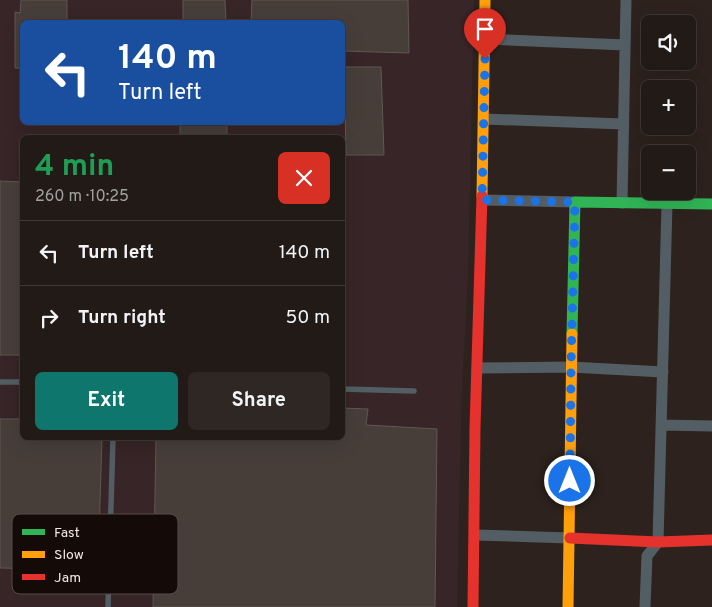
<!DOCTYPE html>
<html lang="en">
<head>
<meta charset="utf-8">
<style>
  body { margin:0; font-family:Overpass,sans-serif; background:#2e2723; color:#f1f3f6; height:100vh; display:flex; flex-direction:column; font-size:19px; white-space:nowrap }
  * { box-sizing:border-box; margin:0 }
  p { font-size:16px; color:#a2a1a1 }
  .icon { flex:none; width:28px; height:28px; fill:none; stroke:currentColor; stroke-width:2; stroke-linecap:round; stroke-linejoin:round }
  .map { position:relative; flex:1; overflow:hidden }
  .sheet { position:absolute; left:20px; top:135px; width:325px; height:305px; display:flex; flex-direction:column; background:#221a16; border-radius:8px; box-shadow:0 5px 20px #0002,0 0 0 1px #3f3835 }
  .sheet>* { flex:none }
  .guide { position:absolute; left:20px; top:20px; width:325px; height:105px; border-radius:8px; box-shadow:0 5px 20px #0002,0 0 0 1px #3f3835; background:#1a4fa0; color:#fff; overflow:hidden }
  .controls { position:absolute; left:641px; top:15px; display:grid; gap:10px }
  .controls a { display:grid; place-items:center; width:55px; height:55px; border-radius:8px; background:#221a16; box-shadow:0 5px 20px #0002,0 0 0 1px #3f3835; font-size:25px }
  .pin { position:absolute; display:grid; place-items:center; width:42px; height:42px; color:#fff; margin:-51px -21px; border-radius:50% 50% 50% 0; rotate:-45deg; box-shadow:0 0 5px #0007 }
  .pin .icon { rotate:45deg }
  .me { position:absolute; width:55px; margin:-28px; rotate:0deg; stroke-linejoin:round; filter:drop-shadow(0 0 4px #0008) }
  .turn { display:flex; align-items:center; gap:18px; height:105px; padding:0 15px; font-size:22px }
  .turn .icon { width:65px; height:65px; stroke-width:2.5 }
  .turn b { display:block; font-size:35px; line-height:42px }
  .round { display:grid; place-items:center; flex:none; width:52px; height:52px; border-radius:8px; background:#2e2723 }
  .summary { display:flex; align-items:center; justify-content:space-between; height:85px; padding:0 15px }
  h1 { font-size:30px; font-weight:700; line-height:38px; color:#1e9e55 }
  .primary-button { display:flex; gap:10px; margin-top:auto; padding:10px 15px }
  .primary-button a { flex:1; height:58px; border-radius:8px; background:#0f766e; color:#fff; font-size:20px; font-weight:700; line-height:58px; text-align:center }
  .primary-button a+a { background:#2e2723; color:#f1f3f6 }
  ul { padding:0; list-style:none }
  li { display:flex; align-items:center; gap:15px; height:65px; padding:0 15px; border-top:1px solid #3f3835 }
  li div { flex:1 }
  li b { display:block; font-size:19px }
  li em { font-style:normal }
  .map>svg:first-child { display:block }
  .industrial { fill:#372527; fill-rule:evenodd }
  .building { fill:#473e3a; stroke:#615753 }
  .lines { fill:none; stroke-linecap:round; stroke-linejoin:round }
  .lane { stroke:#535e64; stroke-width:5.5 }
  .street { stroke:#535e64; stroke-width:11 }
  .fast { stroke:#30b455; stroke-width:11 }
  .slow { stroke:#ff9f0a; stroke-width:11 }
  .jam { stroke:#e5322d; stroke-width:11 }
  .route { stroke:#1a73e8; stroke-width:9; stroke-dasharray:0 16.2 }
  .key { fill:#140b08; stroke:#574d49; stroke-width:1 }
  .key-label { font-size:14px; fill:#f4e6e0 }
</style>
</head>
<body>
<div class="map">
<svg width="712" height="607" viewBox="0 0 712 607">
  <rect width="100%" height="100%" fill="#2d221d"/>
  <path class="industrial" d="M0,0H474L468,279L462,388L457,607H0ZM22,22H342V122H22ZM22,138H342V438H22Z"/>
  <path class="building" d="M21,0H67V22H22V68H15V12L20,13Z
    M183,0H225L226,22H183Z
    M252,0H408L409,53L342,51V22H251Z
    M342,67H381L384,155H346L345,103H342Z
    M180,122H227V137L180,136Z
    M0,181L22,182V355H0Z
    M342,408L368,409L366,425L437,429L435,607H153L156,438H342Z
    M0,419H22V438H102L98,570L0,568Z"/>
  <g class="lines">
    <path class="lane" d="M0,382H22
      M342,389L414,391
      M108,607L113,438"/>
    <path class="street" d="M485,39L625,45
      M484,119L623,124
      M482,200L575,202
      M622,203L626,0
      M477,368L571,367L663,372
      M661,425L712,426
      M475,535L570,538
      M645,607L647,556L658,542L667,204"/>
    <path class="fast" d="M572,334L575,202L712,204"/>
    <path class="slow" d="M482,196L485,0
      M568,607L572,334"/>
    <path class="jam" d="M570,538L658,542L712,540
      M473,607L475,428L482,196"/>
  </g>
  <g class="lines">
    <path class="route" d="M485,59L482,200L575,202L571,366L570,481"/>
  </g>
  <rect x="12" y="514" width="166" height="80" rx="8" class="key"/>
  <rect x="22" y="529" width="23" height="6" fill="#30b455"/>
  <rect x="22" y="551" width="23" height="7" fill="#ff9f0a"/>
  <rect x="22" y="574" width="23" height="6" fill="#e5322d"/>
  <g class="key-label">
    <text x="54" y="537">Fast</text>
    <text x="54" y="559">Slow</text>
    <text x="54" y="582">Jam</text>
  </g>
</svg>
<div class="controls">
<a><svg class="icon" aria-label="sound" viewBox="0 0 24 24"><path d="M4 9h4l5-4v14l-5-4H4zM17 9q2 3 0 6"/></svg></a>
<a>+</a>
<a>−</a>
</div>
<div class="pin" style="left:485px;top:59px;background:#d93025"><svg class="icon" aria-label="arrive" viewBox="0 0 24 24"><path d="M6 21V4h12l-3 4 3 4H6"/></svg></div>
<svg class="me" style="left:570px;top:481px" viewBox="-20 -20 40 40"><circle r="17" fill="#1a73e8" stroke="#fff" stroke-width="3"/><path d="M0-11L8 9 0 5-8 9z" fill="#fff"/></svg>
<div class="guide">
<div class="turn"><svg class="icon" aria-label="left" viewBox="0 0 24 24"><path d="M17 20v-9H6M10 6l-5 5 5 5"/></svg><div><b>140 m</b>Turn left</div></div>
</div>
<section class="sheet">
<div class="summary"><div><h1>4 min</h1><p>260 m · 10:25</p></div><a class="round" style="background:#d93025;color:#fff"><svg class="icon" aria-label="close" viewBox="0 0 24 24"><path d="M6 6l12 12M18 6L6 18"/></svg></a></div>
<ul>
<li><svg class="icon" aria-label="left" viewBox="0 0 24 24"><path d="M17 20v-9H6M10 6l-5 5 5 5"/></svg><div><b>Turn left</b></div><em>140 m</em></li>
<li><svg class="icon" aria-label="right" viewBox="0 0 24 24"><path d="M7 20v-9h11M14 6l5 5-5 5"/></svg><div><b>Turn right</b></div><em>50 m</em></li>
</ul>
<div class="primary-button"><a>Exit</a><a>Share</a></div>
</section>
</div>
</body>
</html>
